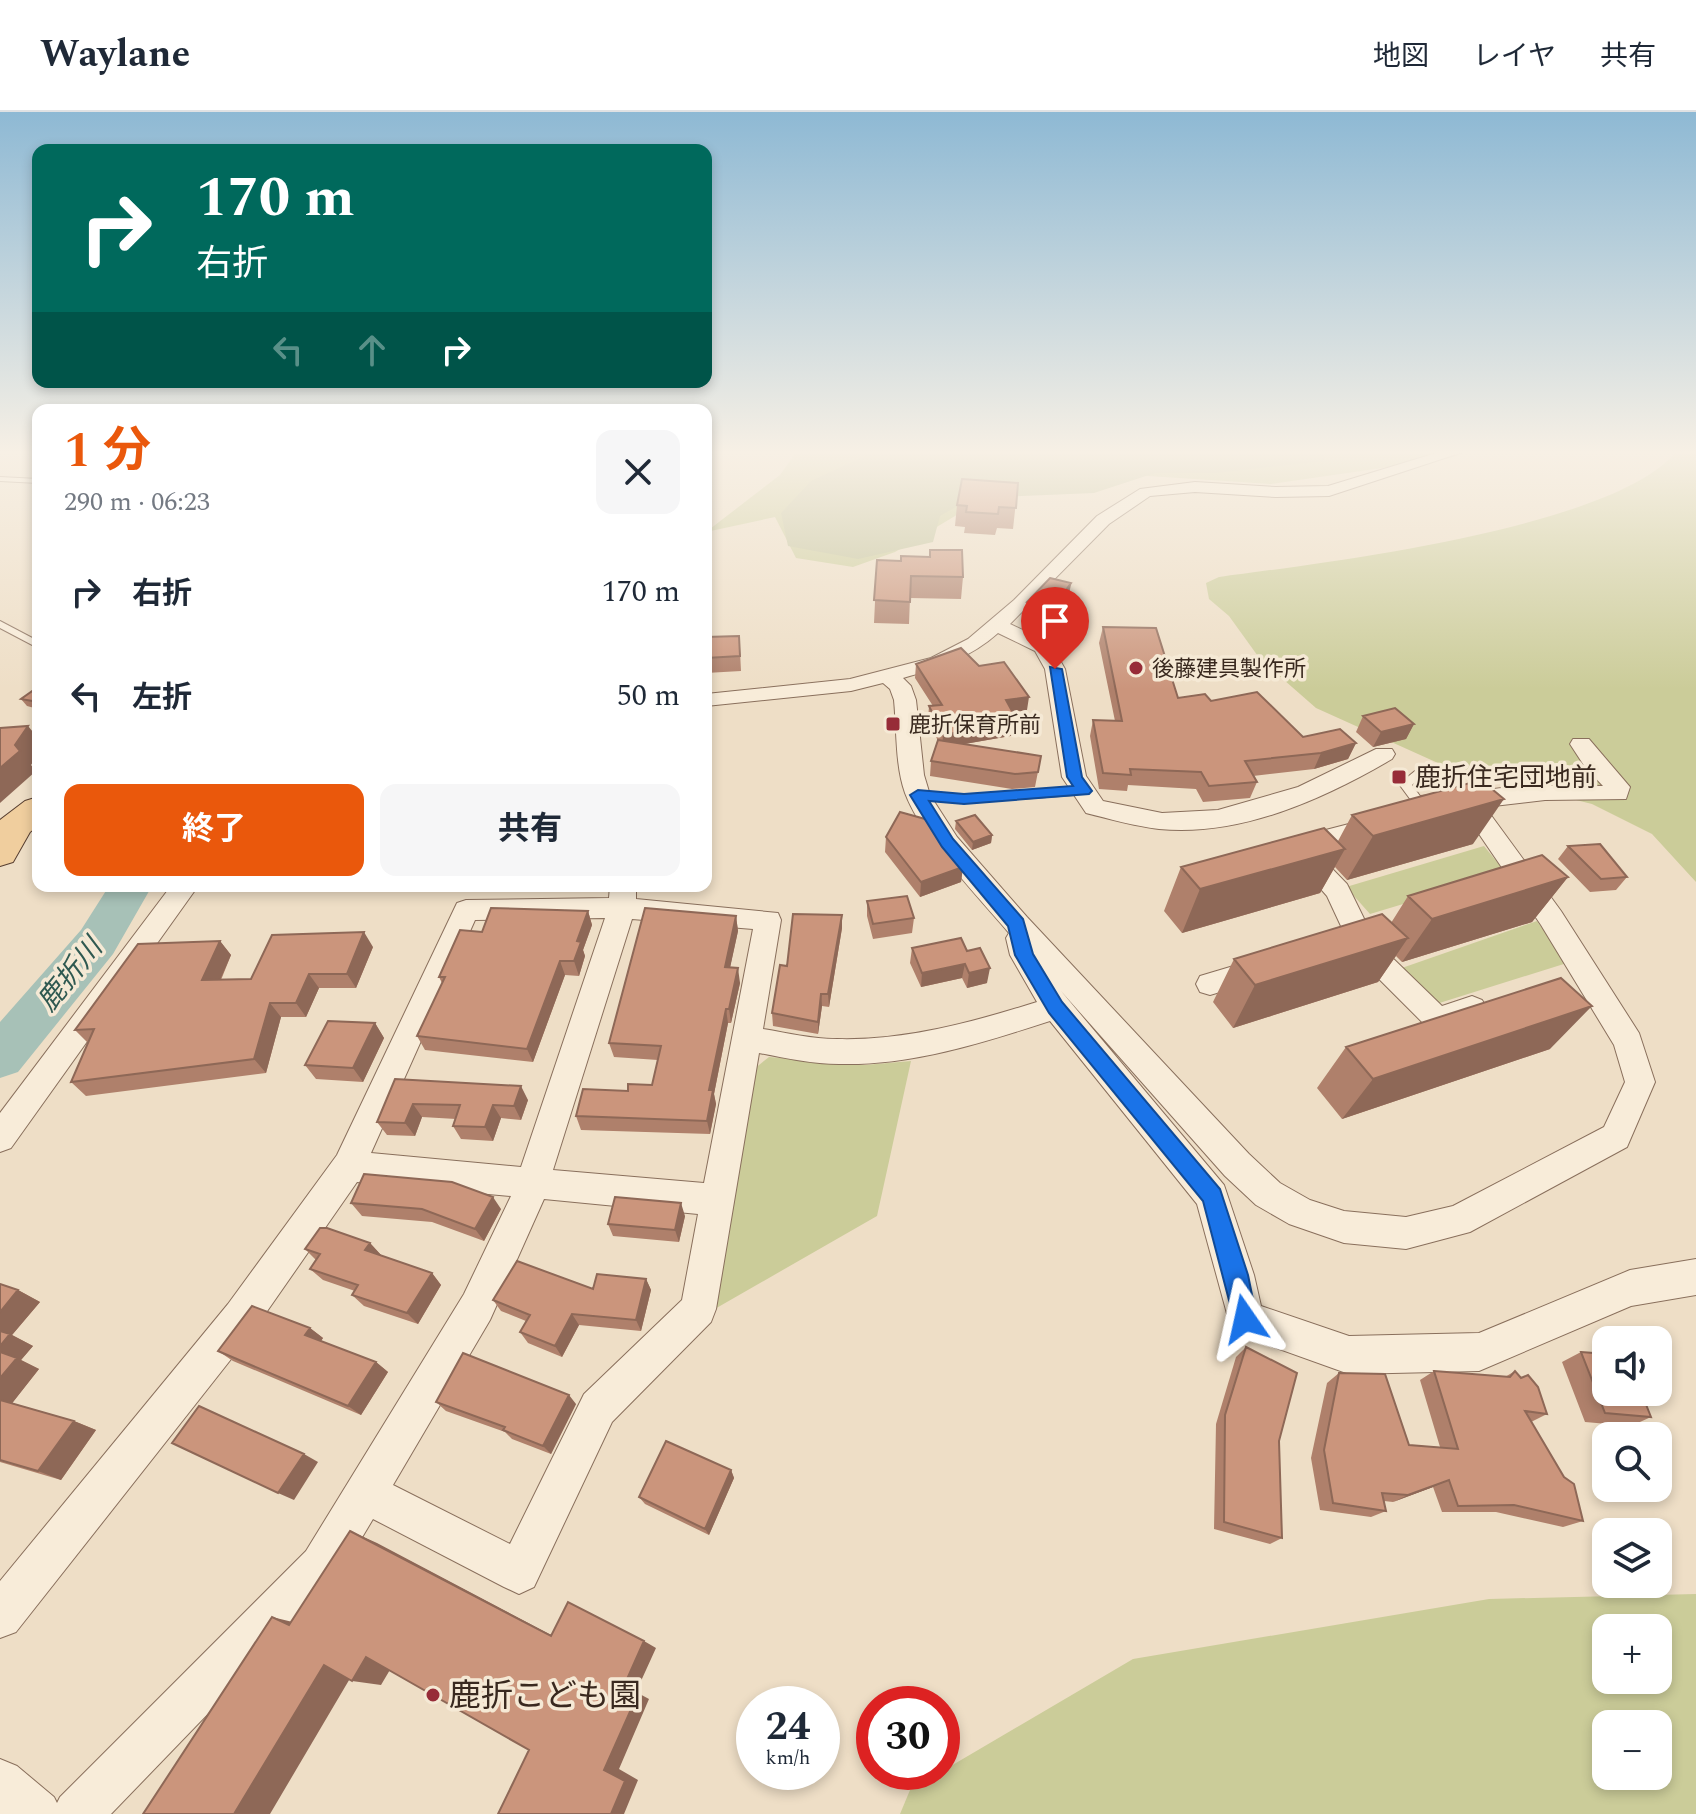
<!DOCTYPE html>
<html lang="ja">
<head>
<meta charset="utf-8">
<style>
  body { margin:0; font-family:Spectral,"Noto Sans JP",serif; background:#f6f6f7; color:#1f2937; height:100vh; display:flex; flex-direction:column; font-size:30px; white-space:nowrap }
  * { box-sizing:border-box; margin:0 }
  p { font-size:26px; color:#747a83 }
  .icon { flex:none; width:44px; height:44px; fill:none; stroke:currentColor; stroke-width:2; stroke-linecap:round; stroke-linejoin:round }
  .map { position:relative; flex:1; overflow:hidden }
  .side { position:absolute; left:32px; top:292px; width:680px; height:488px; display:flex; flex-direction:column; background:#fff; border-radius:16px; box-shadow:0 4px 12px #0003 }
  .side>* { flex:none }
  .hud { position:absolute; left:32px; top:32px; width:680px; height:244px; border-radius:16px; box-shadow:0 4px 12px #0003; background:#00695c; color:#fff; overflow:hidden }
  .fabs { position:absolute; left:1592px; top:1214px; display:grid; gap:16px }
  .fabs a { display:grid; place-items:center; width:80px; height:80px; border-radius:16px; background:#fff; box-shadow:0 4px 12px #0003; font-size:40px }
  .speed { position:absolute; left:736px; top:1574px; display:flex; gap:16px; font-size:40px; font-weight:700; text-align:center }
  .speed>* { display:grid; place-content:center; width:104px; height:104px; border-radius:50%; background:#fff; box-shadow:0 4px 12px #0003; line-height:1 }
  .speed small { font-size:20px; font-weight:400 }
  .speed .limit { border:12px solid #d22; background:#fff; color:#111 }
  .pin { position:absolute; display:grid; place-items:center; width:68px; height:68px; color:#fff; margin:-82px -34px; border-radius:50% 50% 50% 0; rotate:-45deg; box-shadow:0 0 8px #0007 }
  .pin .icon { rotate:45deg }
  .me { position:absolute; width:88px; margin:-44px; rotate:349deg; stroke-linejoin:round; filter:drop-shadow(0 0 6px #0008) }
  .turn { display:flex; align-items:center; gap:28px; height:168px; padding:0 32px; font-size:36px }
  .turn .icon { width:104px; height:104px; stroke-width:2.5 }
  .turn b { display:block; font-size:56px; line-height:68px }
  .lanes { display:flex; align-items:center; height:76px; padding:0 32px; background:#0003; justify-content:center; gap:40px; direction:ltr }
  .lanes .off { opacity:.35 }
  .round { display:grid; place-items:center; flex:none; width:84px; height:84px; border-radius:16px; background:#f6f6f7 }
  .summary { display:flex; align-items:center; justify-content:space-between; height:136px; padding:0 32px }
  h1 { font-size:48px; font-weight:700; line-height:60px; color:#ea580c }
  .cta { display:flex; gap:16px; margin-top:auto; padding:16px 32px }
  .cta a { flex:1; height:92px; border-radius:16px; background:#ea580c; color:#fff; font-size:32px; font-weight:700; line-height:92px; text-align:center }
  .cta a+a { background:#f6f6f7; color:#1f2937 }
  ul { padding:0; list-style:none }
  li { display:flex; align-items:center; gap:24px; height:104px; padding:0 32px }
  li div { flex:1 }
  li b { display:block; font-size:30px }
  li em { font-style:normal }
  header { display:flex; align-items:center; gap:48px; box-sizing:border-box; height:112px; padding:0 40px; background:#fff; border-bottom:2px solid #e0e1e3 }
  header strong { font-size:38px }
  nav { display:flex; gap:44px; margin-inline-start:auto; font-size:28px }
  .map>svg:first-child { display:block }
  .green { fill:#cbcc99; fill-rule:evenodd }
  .cemetery { fill:#c0c198 }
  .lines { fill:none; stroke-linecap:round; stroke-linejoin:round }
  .river { fill:#a7c1b7; fill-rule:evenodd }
  .service-casing { stroke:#896f5c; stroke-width:2 }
  .minor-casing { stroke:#896f5c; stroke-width:2 }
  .primary-casing { stroke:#573e30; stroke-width:2 }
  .service { fill:#f8ecd9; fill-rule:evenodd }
  .minor { fill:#f8ecd9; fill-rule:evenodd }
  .primary { fill:#f0ce9e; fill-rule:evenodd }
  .wall { fill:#af806b }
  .shaded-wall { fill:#8e6857 }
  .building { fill:#cb957c; stroke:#8e6857; stroke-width:2 }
  .route { fill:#1a73e8; stroke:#114b97; stroke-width:2 }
  .poi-dot { fill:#972c38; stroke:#f5e9d5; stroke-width:3 }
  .labels { text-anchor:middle; stroke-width:7; stroke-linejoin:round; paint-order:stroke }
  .far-poi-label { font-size:22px; fill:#39291f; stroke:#f5e9d5; text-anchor:start }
  .poi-label { font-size:26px; fill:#39291f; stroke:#f5e9d5; text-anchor:start }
  .water-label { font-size:28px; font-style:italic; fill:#2f5951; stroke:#f5e9d5 }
  .near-poi-label { font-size:32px; fill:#39291f; stroke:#f5e9d5; text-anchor:start }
</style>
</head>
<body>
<header>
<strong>Waylane</strong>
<nav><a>地図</a><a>レイヤ</a><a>共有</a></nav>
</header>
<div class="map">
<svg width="1696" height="1702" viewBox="0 0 1696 1702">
  <rect width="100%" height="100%" fill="#eedec6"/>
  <path class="green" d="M797,339H1472L1451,346L1271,372L1087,360L990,383L895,440L853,455L796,446L775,405L706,420L780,363Z
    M1677,339H1696V770L1652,722L1592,692L1449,656L1316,596L1260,547L1229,504L1209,487L1206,471L1219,465C1321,451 1614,417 1677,339Z
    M1484,734L1506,761L1370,802L1346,775Z
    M1537,809L1567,851L1433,893L1399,857Z
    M769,945L865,953L911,949L877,1104L713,1198L754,957Z
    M1696,1482V1702H900L910,1678L1133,1547L1489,1487ZM1658,1516V1568H1606V1516ZM1606,1612H1658V1664H1606Z"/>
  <path class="cemetery" d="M876,339H1327L1324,349L1216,361H1155L1094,381L972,386L940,404L933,430L858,447L788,434L781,401L811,369Z"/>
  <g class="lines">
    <path class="river" d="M109,774H152L113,842L18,960L0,966V910L81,818Z"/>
    <g class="service-casing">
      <path id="service" d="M0,365L38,367V371L0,369Z
        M0,509L38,529V536L0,516Z
        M1433,653L1450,655L1474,689L1472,692H1464L1442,661C1429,660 1422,664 1412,673L1420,684L1434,683L1436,686L1434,689L1413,691L1399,672L1415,659Z
        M1084,675L1090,679L1088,682L964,691L918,687L912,683L918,679L964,683Z"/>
    </g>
    <g class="minor-casing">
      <path id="minor" d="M1443,339H1466L1329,384L1276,385L1195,380L1150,384L1109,412L1010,512L1050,531L1065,557L1086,664L1103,689L1162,701L1218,698L1298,675L1376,637H1392L1395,642L1392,647C1324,687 1240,725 1159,717C1134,714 1110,707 1086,701L1062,665L1045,557L1035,539L998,521C970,546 939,556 903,566L911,574L916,588L924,663L930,683L957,725L1027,805L1249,1042L1280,1071L1310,1088L1344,1099L1406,1105L1453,1094L1604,1015L1625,970L1614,933L1541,813L1462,697L1455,696L1451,690L1455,684C1502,672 1554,673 1603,674L1585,655L1570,632L1573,627H1589L1630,675L1626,687L1545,688L1485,695L1561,799L1639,921L1655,970L1627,1035L1470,1120L1406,1137L1344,1131L1289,1112L1256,1093L1225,1064L1061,879L1224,1073L1254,1163L1261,1194L1349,1224L1479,1221L1630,1158L1696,1147V1183L1631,1194L1479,1259L1349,1262L1232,1220L1197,1092L1050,909C982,931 911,954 839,952C812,952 785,946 759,941L716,1197L711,1210L612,1310L534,1475L519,1482L504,1475L373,1407L336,1469L111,1702H0V1647L17,1654L54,1685L57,1691L60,1685L306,1439L464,1182L511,1084L357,1070L254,1218L16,1520L0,1526V1469L228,1192L337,1043L457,791L466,788L609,786L610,774H636V787L778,801L781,808L763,917C788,921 812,927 837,927C905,929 973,910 1037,890L1010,843L1006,826L1009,821C976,782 923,728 905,681C895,653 897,618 894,588L890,577L883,571L851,579L706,594V582L850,567L931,546L968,527L1014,488L1097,404L1140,377L1195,370L1276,375L1328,374ZM605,806L521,1055L371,1041L475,808ZM632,807L753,817L704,1071L553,1058ZM544,1087L698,1102L682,1188L584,1282L510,1432L393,1373L490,1208Z
        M1376,705L1385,707L1388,713L1385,719L1314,738L1347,772L1375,829L1442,894L1472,884L1482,888L1487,896L1482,904L1437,919L1427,915L1354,842L1327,784L1283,734L1287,728Z
        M171,774H198L11,1036L0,1040V1001Z
        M1257,847L1267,850L1271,858L1267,866L1210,883L1200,880L1196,872L1200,864Z"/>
    </g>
    <g class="primary-casing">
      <path id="primary" d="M38,685V714L30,720L13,750L0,754V708L25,689Z"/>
    </g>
    <use href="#service" class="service"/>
    <use href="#minor" class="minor"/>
    <use href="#primary" class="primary"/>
  </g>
  <path class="wall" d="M1018,371L1013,417L997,416L995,423L964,421L965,415L955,414L957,393Z
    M877,448L963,465L961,487L910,486L909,512L874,511Z
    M1071,471L1069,483L1049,509L1025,502L1027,490Z
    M1103,515L1178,586L1211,589L1303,625L1356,631L1348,647L1314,657L1253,664L1257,670L1250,686L1203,690L1196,677L1128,673L1127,679L1099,677L1090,624L1093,608L1115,609L1099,531Z
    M706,525L740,539L741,559L706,561Z
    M916,552L979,554L1027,598L1013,600L1018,610L1016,623L964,632L1041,644L1035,675L1012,677L930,664L931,649L938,629L928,608L929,594H933L915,566Z
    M38,575V597L27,594L21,587Z
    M1363,604L1414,612L1406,627L1373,635L1356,620Z
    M1352,703L1473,732L1347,768L1335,755L1320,781L1182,821L1164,799L1181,755L1338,729Z
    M956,709L992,723L991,731L972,738L955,717Z
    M886,725L963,755L961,770L920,785L885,740Z
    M1568,734L1627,765L1616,778L1590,780L1558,747Z
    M1568,765L1532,810L1402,850L1396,844L1378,870L1233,916L1213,890L1234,847L1391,811L1408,784Z
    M867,789L914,806L912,821L873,827L867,804Z
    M588,799L592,813L583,838L585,844L579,864L565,863L533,950L425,938L417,924L442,871L439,865L482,820Z
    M842,803V816L829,895L822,894L818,922L773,914L772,901Z
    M736,804L738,819L730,855L740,871L731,911H728L714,982L716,992L710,1022L581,1018L576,1004L628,979L652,973L658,948L614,945L609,931Z
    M220,829L231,843L221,868L251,867L373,835L356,876H319L306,905H281L266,961L86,984L71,970L88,931L75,918Z
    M912,836L967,839L987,871L967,876L962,866L921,875L910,851Z
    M375,911L384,926L363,970L316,967L305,953Z
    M1346,935L1550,937L1342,1007L1317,976Z
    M395,967L528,988L521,1008L501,1006L493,1029L461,1027L453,1014L456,1007L422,1005L415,1024L387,1023L377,1010Z
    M351,1091L501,1097L484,1129L432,1110L362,1104Z
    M685,1104L679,1130L613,1124L608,1112Z
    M370,1131L381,1143V1144L432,1161L441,1173L418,1212L364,1194L352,1183L355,1179L323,1168L310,1157L316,1148L305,1137Z
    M646,1167L651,1178L641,1219L579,1213L562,1245L528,1231L520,1220L526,1209L501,1199L493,1188L593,1177Z
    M0,1172L18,1178L40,1190L12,1223L33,1234L21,1248L39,1257L12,1291L74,1309L96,1318L61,1368L0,1350Z
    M310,1216L323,1226L321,1229L376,1250L388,1260L361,1303L233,1249L218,1239Z
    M1246,1235L1279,1329L1282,1426L1270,1432L1214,1417L1216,1312L1236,1245Z
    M1581,1240L1651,1305L1631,1314L1585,1310L1562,1250Z
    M1434,1259L1505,1265L1515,1259L1547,1302L1531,1310L1583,1409L1563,1415L1496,1400H1442L1433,1375L1393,1390L1384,1389L1386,1399L1371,1405L1320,1398L1311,1346L1327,1271L1339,1261L1409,1333L1440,1335L1420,1268Z
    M436,1290L576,1292L551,1342L512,1327L505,1320L446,1299Z
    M731,1358L734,1366L709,1423L645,1392L639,1385Z"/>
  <path class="shaded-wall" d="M1071,471L1069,483L1049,509L1052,497Z
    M1029,585L1027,598L1004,602L1006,588Z
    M1018,610L1016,623L942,636L943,623Z
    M1414,612L1406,627L1373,635L1381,620Z
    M28,614L38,626V643L31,653L36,659L0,691V656Z
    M1356,631L1348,647L1314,657L1321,641Z
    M1504,687L1473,732L1347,768L1373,724Z
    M992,723L991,731L972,738L973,730Z
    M1345,737L1320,781L1182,821L1200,777Z
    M963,755L961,770L920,785L921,770Z
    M1568,765L1532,810L1402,850L1432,807Z
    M588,799L592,813L583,838L585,844L579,864L574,849L577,829Z
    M842,803V816L829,895L828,882Z
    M736,804L738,819L727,870L725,855Z
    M364,820L373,835L356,876L347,862Z
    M1408,826L1378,870L1233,916L1255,873Z
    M220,829L231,843L214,882L202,868Z
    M560,849L565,863L533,950L527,937Z
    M965,852L962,866L921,875L922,861Z
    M738,856L740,871L731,911L729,897Z
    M990,856L987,871L967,876L969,861Z
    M309,862L319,876L306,905L296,891Z
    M821,882L822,894L818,922V910Z
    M270,891L281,905L266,961L254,947Z
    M1592,894L1550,937L1342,1007L1373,967Z
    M726,897L728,911L714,982L716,992L710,1022L707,1009L709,978Z
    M375,911L384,926L363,970L353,956Z
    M521,974L528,988L521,1008L514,994Z
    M413,992L422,1005L415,1024L405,1011Z
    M493,993L501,1006L493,1029L485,1015Z
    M493,1085L501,1097L484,1129L475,1117Z
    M681,1091L685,1104L679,1130L675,1118Z
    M370,1131L381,1143L376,1150L365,1138Z
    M432,1161L441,1173L418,1212L407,1201Z
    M646,1167L651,1178L641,1219L636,1208Z
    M18,1178L40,1190L12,1223L33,1234L21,1248L39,1257L10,1294L0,1290V1200Z
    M572,1202L579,1213L562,1245L555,1234Z
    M310,1216L323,1226L318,1233L305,1223Z
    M376,1250L388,1260L361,1303L348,1294Z
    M569,1283L576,1292L551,1342L543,1334Z
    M74,1309L96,1318L61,1368L38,1359Z
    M304,1342L318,1350L294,1388L278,1381Z
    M731,1358L734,1366L709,1423L705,1417Z
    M1449,1368L1433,1375L1393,1390L1408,1383Z
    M350,1419L377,1431L568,1532L551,1524Z
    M272,1505L305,1513H289Z
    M644,1529L656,1536L636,1580L649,1587L619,1657L638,1668L624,1702H611L604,1658L623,1576Z
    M366,1545L394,1551L381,1573L352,1569Z
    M324,1553L355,1558L270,1702H234Z"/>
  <path class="building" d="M962,367L1018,371L1016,396L999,395L998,402L966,400L967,394L957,393Z
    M930,438H962L963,465L911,464L910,490L874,488L877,448L901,449V444L930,445Z
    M1050,466L1071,471L1052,497L1027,490Z
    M1103,515L1156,516L1178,586L1205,582L1211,589L1257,580L1303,625L1340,617L1356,631L1321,641L1245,649L1257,670L1209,674L1201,660L1130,657L1131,663L1103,661L1093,608L1122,609Z
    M739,524L740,544L706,546V525Z
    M961,536L979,554L1004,550L1029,585L1006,588L1018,610L943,623L929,594L942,593L916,552Z
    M38,575V590L21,587Z
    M1395,596L1414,612L1381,620L1363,604Z
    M28,614L15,633L20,639L0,656V616Z
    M938,628L1041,644L1038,660L1015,662L931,649Z
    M1481,668L1504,687L1373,724L1352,703Z
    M900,700L925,707L963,755L921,770L886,725Z
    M975,703L992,723L973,730L956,709Z
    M1324,716L1345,737L1200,777L1181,755Z
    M1600,732L1627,765L1601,767L1568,734Z
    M1542,743L1568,765L1432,807L1408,784Z
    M907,784L914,806L873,812L867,789Z
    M491,796L588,799L577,829L581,830L574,849H560L527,937L417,924L445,865H439L460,818L482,820Z
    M645,796L736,804L725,855L738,856L729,897H726L709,978H713L707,1009L576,1004L583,977L628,979V972L652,973L661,934L609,931Z
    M793,802L842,803L828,882H821L818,910L772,901L780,853L787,854Z
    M1382,802L1408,826L1255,873L1234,847Z
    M364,820L347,862H309L296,891H270L254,947L71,970L94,917L75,918L138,832L220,829L202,868L251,867L272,823Z
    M961,826L967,839L980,836L990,856L969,861L965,852L922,861L912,836Z
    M1561,866L1592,894L1373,967L1346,935Z
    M328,909L375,911L353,956L305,953Z
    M395,967L521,974L514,994L493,993L485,1015L453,1014L460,993L413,992L405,1011L377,1010Z
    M364,1062L452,1070L493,1085L475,1117L422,1097L351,1091Z
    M615,1085L681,1091L675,1118L608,1112Z
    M320,1116H327L370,1131L365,1138L432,1161L407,1201L352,1183L358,1173L310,1157L320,1142L305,1137Z
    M517,1149L593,1177L597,1162L646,1167L636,1208L572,1202L555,1234L520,1220L530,1203L493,1188Z
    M0,1172L18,1178L0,1200Z
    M252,1194L310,1216L305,1223L376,1250L348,1294L218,1239Z
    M0,1219L10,1222L0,1234Z
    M1246,1235L1297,1261L1279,1329L1282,1426L1224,1410L1225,1303Z
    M0,1240L17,1246L0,1266Z
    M1581,1240L1606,1242V1280H1641L1651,1305L1605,1301Z
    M463,1241L569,1283L543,1334L503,1318L505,1315L436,1290Z
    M1434,1259L1510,1265L1515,1259L1521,1266L1528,1263L1538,1275L1547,1302L1525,1299L1564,1365L1574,1372L1583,1409L1514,1393L1458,1394L1449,1368L1408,1383L1382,1381L1386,1399L1333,1391L1324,1338L1339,1261L1385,1262L1409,1333L1458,1337Z
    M0,1288L74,1309L38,1359L0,1348Z
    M199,1294L304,1342L278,1381L172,1331Z
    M666,1329L731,1358L705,1417L639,1385Z
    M350,1419L551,1524L568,1490L644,1529L623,1576L637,1584L604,1658L625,1669L611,1702H498L529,1638L366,1545L352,1569L324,1553L234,1702H143L272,1505L289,1513Z"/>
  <linearGradient id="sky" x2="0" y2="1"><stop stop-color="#8eb9d4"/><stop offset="0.59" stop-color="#f7f0e5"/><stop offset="1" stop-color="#f7f0e5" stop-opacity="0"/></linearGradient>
  <rect width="1696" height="577" fill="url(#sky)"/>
  <path class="route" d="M1050,555L1062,557L1082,665L1092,679L1089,682L964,692L929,689L953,727L1023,807L1033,842L1062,890L1220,1077L1248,1163L1257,1207L1253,1215L1245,1219L1236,1215L1203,1089L1049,901L1015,843L1008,814L942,735L910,683L918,678L964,682L1073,674L1067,665Z"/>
  <g class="poi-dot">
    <circle cx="1136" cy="556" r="8"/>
    <rect x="885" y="604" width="16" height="16" rx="4"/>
    <rect x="1391" y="657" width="16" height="16" rx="4"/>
    <circle cx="433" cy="1583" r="8"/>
  </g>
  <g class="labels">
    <g class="far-poi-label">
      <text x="1152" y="564">後藤建具製作所</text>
      <text x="909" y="620">鹿折保育所前</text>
    </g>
    <g class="poi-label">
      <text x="1415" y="674">鹿折住宅団地前</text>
    </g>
    <g class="water-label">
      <text transform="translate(69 862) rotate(-51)" y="10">鹿折川</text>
    </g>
    <g class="near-poi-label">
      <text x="449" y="1594">鹿折こども園</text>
    </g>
  </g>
</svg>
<div class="fabs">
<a><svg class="icon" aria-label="sound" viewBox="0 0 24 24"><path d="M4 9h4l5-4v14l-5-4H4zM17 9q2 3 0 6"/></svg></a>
<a><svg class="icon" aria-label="search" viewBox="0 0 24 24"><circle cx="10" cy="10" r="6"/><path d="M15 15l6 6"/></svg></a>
<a><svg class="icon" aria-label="layers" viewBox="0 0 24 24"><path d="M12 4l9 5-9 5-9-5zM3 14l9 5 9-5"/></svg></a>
<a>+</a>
<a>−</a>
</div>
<div class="speed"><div>24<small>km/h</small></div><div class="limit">30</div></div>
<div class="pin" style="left:1055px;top:557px;background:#d93025"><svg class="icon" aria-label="arrive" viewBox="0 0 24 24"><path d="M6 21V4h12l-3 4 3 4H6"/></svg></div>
<svg class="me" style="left:1245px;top:1207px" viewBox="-20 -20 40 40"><path d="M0-17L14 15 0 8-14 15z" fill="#1a73e8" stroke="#fff" stroke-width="4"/></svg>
<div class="hud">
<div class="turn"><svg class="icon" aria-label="right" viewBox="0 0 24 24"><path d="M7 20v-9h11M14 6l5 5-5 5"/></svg><div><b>170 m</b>右折</div></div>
<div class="lanes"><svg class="icon off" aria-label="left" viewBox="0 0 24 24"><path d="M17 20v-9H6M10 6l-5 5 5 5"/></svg><svg class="icon off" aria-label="ahead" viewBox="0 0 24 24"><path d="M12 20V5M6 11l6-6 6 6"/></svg><svg class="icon" aria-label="right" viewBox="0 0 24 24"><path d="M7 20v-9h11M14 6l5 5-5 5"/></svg></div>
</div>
<section class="side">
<div class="summary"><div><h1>1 分</h1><p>290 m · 06:23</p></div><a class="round"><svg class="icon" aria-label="close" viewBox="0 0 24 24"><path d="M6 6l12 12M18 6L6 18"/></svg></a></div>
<ul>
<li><svg class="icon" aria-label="right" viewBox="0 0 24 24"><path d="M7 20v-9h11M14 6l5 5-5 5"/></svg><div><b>右折</b></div><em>170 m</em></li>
<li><svg class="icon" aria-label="left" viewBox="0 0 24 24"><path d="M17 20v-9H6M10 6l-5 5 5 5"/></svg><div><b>左折</b></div><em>50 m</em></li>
</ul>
<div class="cta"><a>終了</a><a>共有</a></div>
</section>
</div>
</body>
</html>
